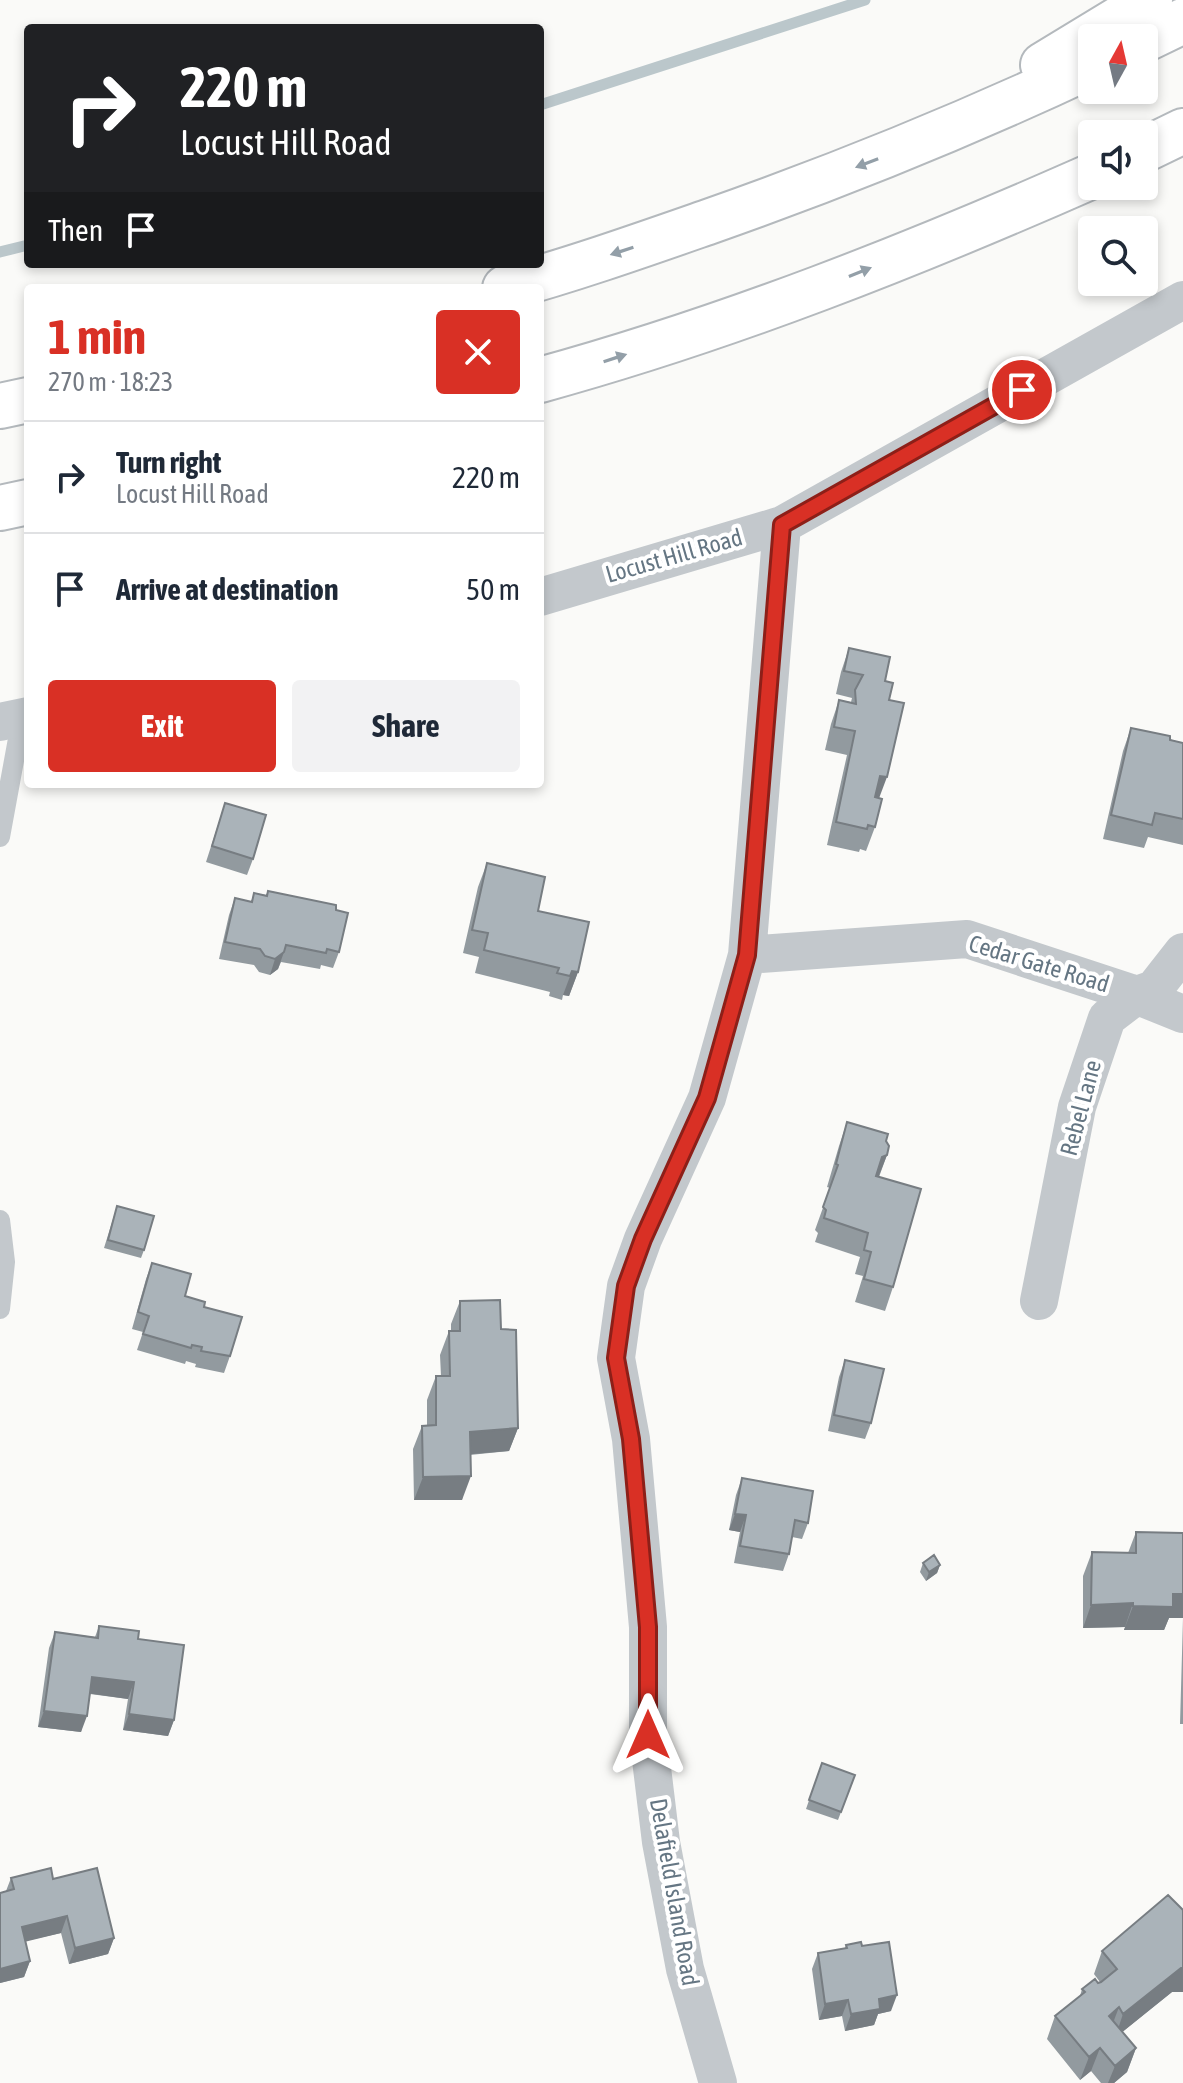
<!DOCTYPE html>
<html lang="en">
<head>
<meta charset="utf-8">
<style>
  body { margin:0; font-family:"Asap Condensed",sans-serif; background:#f2f2f3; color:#1f2937; height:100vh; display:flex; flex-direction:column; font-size:30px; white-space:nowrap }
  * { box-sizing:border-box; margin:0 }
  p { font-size:26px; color:#747a83 }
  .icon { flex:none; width:44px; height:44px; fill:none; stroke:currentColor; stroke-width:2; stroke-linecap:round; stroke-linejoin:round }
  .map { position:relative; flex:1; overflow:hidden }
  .drawer { position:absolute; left:24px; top:284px; width:520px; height:504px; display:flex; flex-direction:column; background:#fff; border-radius:8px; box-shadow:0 4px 12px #0003 }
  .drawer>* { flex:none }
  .top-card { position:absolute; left:24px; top:24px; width:520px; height:244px; border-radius:8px; box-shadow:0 4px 12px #0003; background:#202124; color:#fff; overflow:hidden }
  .needle { width:52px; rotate:8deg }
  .buttons { position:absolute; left:1078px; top:24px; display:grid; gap:16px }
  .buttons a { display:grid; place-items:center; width:80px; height:80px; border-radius:8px; background:#fff; box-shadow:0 4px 12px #0003; font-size:40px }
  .pin { position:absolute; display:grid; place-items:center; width:68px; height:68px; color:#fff; margin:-34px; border:4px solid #fff; border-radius:50%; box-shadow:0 2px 8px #0007 }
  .me { position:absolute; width:88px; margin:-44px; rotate:0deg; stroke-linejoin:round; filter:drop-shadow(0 0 6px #0008) }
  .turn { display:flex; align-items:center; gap:28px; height:168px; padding:0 24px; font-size:36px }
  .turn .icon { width:104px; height:104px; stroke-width:2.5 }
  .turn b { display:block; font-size:56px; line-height:68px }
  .then { display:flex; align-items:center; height:76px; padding:0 24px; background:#0003; gap:16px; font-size:30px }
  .round { display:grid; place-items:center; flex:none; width:84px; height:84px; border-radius:8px; background:#f2f2f3 }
  .head { display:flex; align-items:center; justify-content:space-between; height:136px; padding:0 24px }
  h1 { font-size:48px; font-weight:700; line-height:60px; color:#d93025 }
  .button { display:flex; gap:16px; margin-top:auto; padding:16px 24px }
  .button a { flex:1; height:92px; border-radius:8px; background:#d93025; color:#fff; font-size:32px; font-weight:700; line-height:92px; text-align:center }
  .button a+a { background:#f2f2f3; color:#1f2937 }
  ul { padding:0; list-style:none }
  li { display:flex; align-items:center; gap:24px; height:112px; padding:0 24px; border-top:2px solid #e0e1e3 }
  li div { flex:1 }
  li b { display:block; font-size:30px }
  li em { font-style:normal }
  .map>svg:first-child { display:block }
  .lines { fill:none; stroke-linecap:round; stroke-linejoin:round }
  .stream { stroke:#bbc7cb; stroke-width:11 }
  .motorway-casing { stroke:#b4b9bd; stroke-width:48 }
  .service { stroke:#c3c8cc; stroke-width:20 }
  .minor { stroke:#c3c8cc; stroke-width:38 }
  .motorway { stroke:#fff; stroke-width:44 }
  .wall { fill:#929a9f }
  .shaded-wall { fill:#777d82 }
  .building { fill:#aab3b9; stroke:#777d82; stroke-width:2 }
  .oneway { fill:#939fa8 }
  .route-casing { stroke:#8d1f18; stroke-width:20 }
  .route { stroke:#d93025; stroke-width:14 }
  .labels { text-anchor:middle; stroke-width:8; stroke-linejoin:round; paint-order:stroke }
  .street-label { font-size:24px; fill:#657683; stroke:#fff }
</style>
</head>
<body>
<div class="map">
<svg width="1183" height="2083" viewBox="0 0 1183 2083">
  <rect width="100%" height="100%" fill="#fafaf8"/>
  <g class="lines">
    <path class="stream" d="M540,105L865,0
      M0,252L28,245"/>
    <g class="motorway-casing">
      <path id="motorway" d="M1144,40L1183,21
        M1043,65L1150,0
        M1144,150L1183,131
        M505,288C574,269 642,245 708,222C839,176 967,124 1092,65
        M540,380C729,328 913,255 1092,176
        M0,406L28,400
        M0,508L28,502"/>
    </g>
    <path class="service" d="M0,837L22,717
      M0,1220L5,1262L0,1309"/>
    <path class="minor" d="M540,597L782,525L1183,300
      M0,722L28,716
      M747,955L967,939L1128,992L1183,1014
      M1039,1301L1077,1107L1107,1018L1137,995L1154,989L1183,952
      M718,2083L685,1969L661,1842L648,1735V1627L631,1439L616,1358L626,1286L643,1239L707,1098L747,955L782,525"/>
    <use href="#motorway" class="motorway"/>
  </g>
  <path class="wall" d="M849,648L885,681L889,700L879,798L875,827L866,851L860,849L859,852L827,845L847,755L825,750L831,724L839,700L851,702L852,698L836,694L841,672Z
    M1131,728L1183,743V845L1148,837L1144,848L1103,839L1123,751Z
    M225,803L253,859L247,875L206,862Z
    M487,863L538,911L578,972L569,996L563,995L562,1000L549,996L550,992L475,973L479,957L463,953L478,887Z
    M268,891L336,910L339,952L333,968L321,965L320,969L281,962L278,969L270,975L259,972L254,965L219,959L229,915L235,898L251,902L254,893L266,895Z
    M847,1122L886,1141L887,1155L879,1177L893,1287L885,1311L855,1302L863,1276L855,1274L860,1257L815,1242L818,1233L815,1230L830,1188L827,1187L839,1146Z
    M117,1206L144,1250L141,1258L104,1248Z
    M152,1263L185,1296L204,1307L230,1356L224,1373L195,1367L196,1364L186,1361L185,1364L137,1350L143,1332L132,1329L146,1279Z
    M460,1301L501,1329L518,1428L509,1451L470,1455L462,1500H414L413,1449L422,1426L427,1425V1400L436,1376H441L440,1355L449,1331H451V1324Z
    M845,1360L871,1423L865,1439L828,1431L839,1377Z
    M742,1478L808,1523L802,1539L792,1537L789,1554L783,1571L734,1563L740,1532L729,1530L736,1495Z
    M1136,1532L1183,1533V1724H1180L1183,1618H1169L1164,1630H1124L1125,1627L1083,1628V1576L1092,1552L1128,1553Z
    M923,1563L940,1565L937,1573L926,1581L920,1572Z
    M99,1626L138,1639L174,1720L168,1736L123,1730L128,1699L90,1694L81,1732L38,1727L49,1648L55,1632L95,1637Z
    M822,1763L855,1775L838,1820L806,1809Z
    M11,1878L53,1879L114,1938L108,1954L69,1964L61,1933L25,1941L30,1961L24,1977L0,1983V1893L6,1891Z
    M1183,1910V1992H1172L1122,2032L1136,2048L1127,2072L1114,2083H1101L1091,2071L1080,2080L1047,2039L1055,2016L1080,1996L1082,1989L1100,1982L1094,1974L1102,1951Z
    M846,1945L862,1946L891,2011L878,2014L874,2025L845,2031L842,2016L819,2020L812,1969L818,1953L845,1948Z"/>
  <path class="shaded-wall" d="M880,776L887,777L878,801L872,800Z
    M284,952L278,969L270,975L275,959Z
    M572,971L578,972L569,996L563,995Z
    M887,1155L878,1178L873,1181L882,1157Z
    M518,1428L509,1451L461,1455L470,1432Z
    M471,1476L462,1500H414L423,1477Z
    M735,1514L746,1515L740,1532L729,1530Z
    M940,1565L937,1573L926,1581L929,1572Z
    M1173,1594H1183V1618H1169L1164,1630H1124L1133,1606Z
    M1133,1603L1125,1627L1083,1628L1091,1605Z
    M92,1677L134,1682L128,1699L86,1693Z
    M44,1711L87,1716L81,1732L38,1727Z
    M129,1714L174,1720L168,1736L123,1730Z
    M67,1916L61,1933L16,1944L22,1927Z
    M114,1938L108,1954L69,1964L75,1948Z
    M30,1961L24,1977L0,1983V1969Z
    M1181,1968H1183V1992H1172L1115,2038L1123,2014Z
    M897,1995L891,2011L878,2014L874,2025L845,2031L851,2014L879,1999Z
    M848,2000L842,2016L819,2020L825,2004Z
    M1119,2007L1110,2031L1109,2016Z
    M1100,2048L1091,2071L1080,2080L1089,2057Z
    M1136,2048L1127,2072L1114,2083H1108L1115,2066Z"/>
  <path class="building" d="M849,648L890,657L885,681L893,683L889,700L904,703L887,777L880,776L875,797L882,799L875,827L868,825L867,829L836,822L855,731L834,727L839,700L856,704L855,690L863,675L844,671Z
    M1131,728L1170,736V740L1183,743V819L1155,813L1152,825L1111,815Z
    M225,803L266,815L253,859L212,846Z
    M487,863L545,877L538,911L589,922L578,972L572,971L570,976L557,973L559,968L484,950L488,933L472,930Z
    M268,891L336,905V910L348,913L339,952L327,949L326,953L286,945L284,952L275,959L265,956L260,949L225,942L235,898L252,902L254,893L267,896Z
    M847,1122L888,1134L886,1141L889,1146L887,1155L882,1157L876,1176L921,1189L893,1287L864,1279L871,1252L864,1250L868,1233L824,1218L826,1210L823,1207L838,1165L836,1164Z
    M117,1206L154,1216L144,1250L108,1240Z
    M152,1263L191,1274L185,1296L205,1302L204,1307L242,1317L230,1356L201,1351L202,1347L192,1345L191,1348L143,1334L149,1316L138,1312Z
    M500,1300L501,1329L516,1330L518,1428L470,1432L471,1476L423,1477L422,1426L436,1425V1376H450L449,1331H460V1301Z
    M845,1360L884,1369L871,1423L834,1415Z
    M742,1478L813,1491L808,1523L795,1520L789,1554L740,1546L746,1515L735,1514Z
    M1136,1532L1183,1533V1594H1173V1607L1133,1606V1603L1091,1605L1092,1552L1136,1553Z
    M934,1555L940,1565L929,1572L923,1563Z
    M99,1626L139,1631L138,1639L184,1645L174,1720L129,1714L134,1682L92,1677L87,1716L44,1711L55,1632L98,1638Z
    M822,1763L855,1775L841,1812L809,1800Z
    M51,1868L53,1879L97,1868L114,1938L75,1948L67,1916L22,1927L30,1961L0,1969V1893L14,1889L11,1878Z
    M1168,1895L1183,1910V1968H1181L1123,2014L1119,2007L1109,2016L1136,2048L1115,2066L1100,2048L1089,2057L1055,2016L1085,1992L1082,1989L1095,1979L1098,1983L1101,1982L1117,1969L1102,1951Z
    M861,1942L862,1946L889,1942L897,1995L879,1999L880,2009L851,2014L848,2000L825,2004L818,1953L847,1948L846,1945Z"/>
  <defs><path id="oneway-solid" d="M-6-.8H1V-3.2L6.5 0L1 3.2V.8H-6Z" transform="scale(2)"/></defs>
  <g class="oneway">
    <use href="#oneway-solid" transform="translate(867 163) rotate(159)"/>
    <use href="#oneway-solid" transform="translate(622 251) rotate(162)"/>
    <use href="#oneway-solid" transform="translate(860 272) rotate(-22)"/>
    <use href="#oneway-solid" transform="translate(615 358) rotate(-18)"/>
  </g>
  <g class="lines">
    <g class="route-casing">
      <path id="route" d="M648,1735V1627L631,1439L616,1358L626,1286L643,1239L707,1098L747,955L782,525L1022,390"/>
    </g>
    <use href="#route" class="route"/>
  </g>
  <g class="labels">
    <g class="street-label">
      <text transform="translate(674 556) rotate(-16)" y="8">Locust Hill Road</text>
      <text transform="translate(1039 964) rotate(17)" y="8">Cedar Gate Road</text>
      <text transform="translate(1081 1108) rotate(-75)" y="8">Rebel Lane</text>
      <text transform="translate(674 1892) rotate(80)" y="8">Delafield Island Road</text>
    </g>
  </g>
</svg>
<div class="buttons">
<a><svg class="needle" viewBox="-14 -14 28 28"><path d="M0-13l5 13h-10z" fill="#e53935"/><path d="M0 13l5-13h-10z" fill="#747a83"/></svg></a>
<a><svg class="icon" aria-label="sound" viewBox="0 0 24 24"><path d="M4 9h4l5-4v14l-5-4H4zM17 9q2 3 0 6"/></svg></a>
<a><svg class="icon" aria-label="search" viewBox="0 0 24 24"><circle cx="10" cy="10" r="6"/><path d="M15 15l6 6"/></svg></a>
</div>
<div class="pin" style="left:1022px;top:390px;background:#d93025"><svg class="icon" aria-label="arrive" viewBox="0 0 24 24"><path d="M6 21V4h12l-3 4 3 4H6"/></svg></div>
<svg class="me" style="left:648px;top:1735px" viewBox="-20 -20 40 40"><path d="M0-17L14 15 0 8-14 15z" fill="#d93025" stroke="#fff" stroke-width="4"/></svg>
<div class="top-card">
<div class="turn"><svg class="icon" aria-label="right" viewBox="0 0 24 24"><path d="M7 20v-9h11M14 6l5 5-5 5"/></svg><div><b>220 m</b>Locust Hill Road</div></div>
<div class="then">Then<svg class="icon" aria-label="arrive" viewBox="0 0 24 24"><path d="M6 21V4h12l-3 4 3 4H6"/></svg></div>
</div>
<section class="drawer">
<div class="head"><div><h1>1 min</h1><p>270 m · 18:23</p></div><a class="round" style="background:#d93025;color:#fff"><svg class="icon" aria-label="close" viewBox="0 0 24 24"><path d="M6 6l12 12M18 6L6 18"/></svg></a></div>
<ul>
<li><svg class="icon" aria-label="right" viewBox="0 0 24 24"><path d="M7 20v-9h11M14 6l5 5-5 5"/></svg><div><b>Turn right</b><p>Locust Hill Road</p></div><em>220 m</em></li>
<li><svg class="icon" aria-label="arrive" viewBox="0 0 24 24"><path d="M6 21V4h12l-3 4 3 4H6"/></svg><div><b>Arrive at destination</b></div><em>50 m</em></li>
</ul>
<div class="button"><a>Exit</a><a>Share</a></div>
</section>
</div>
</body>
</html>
